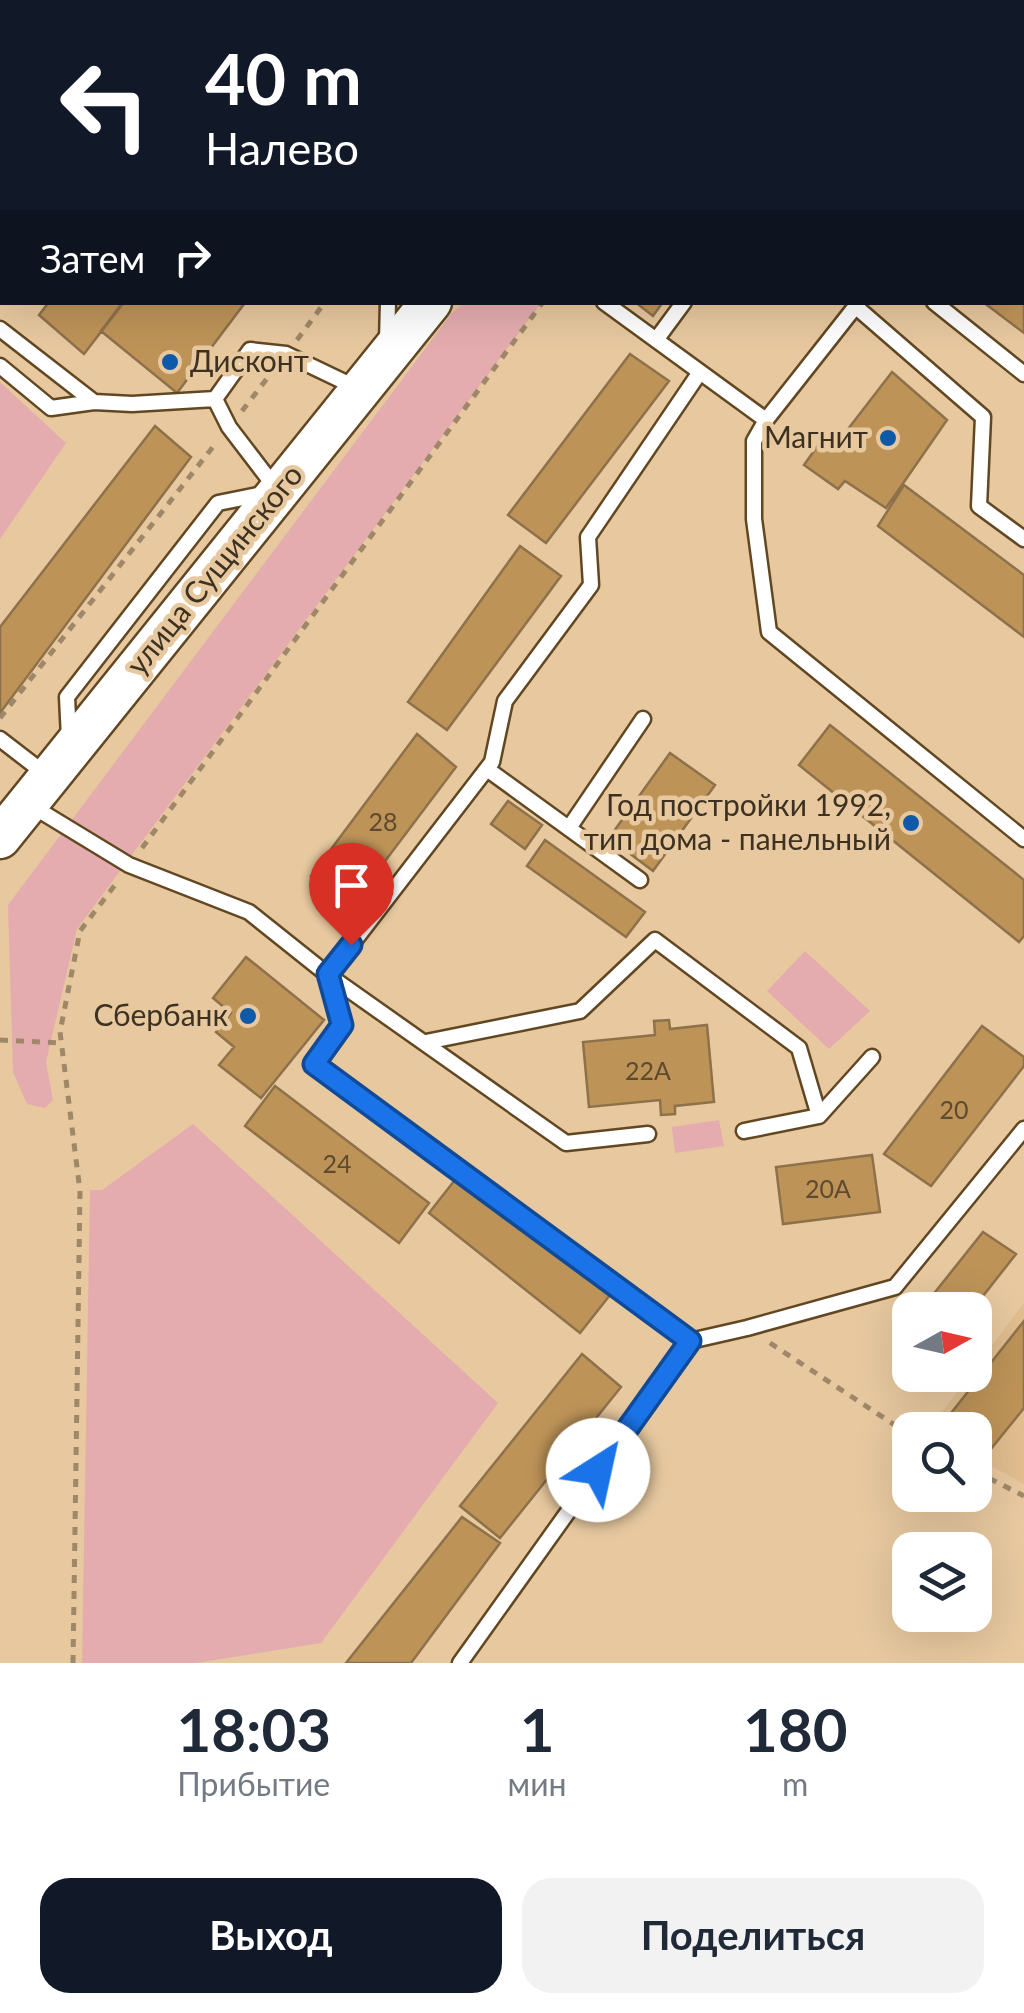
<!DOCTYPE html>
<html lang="ru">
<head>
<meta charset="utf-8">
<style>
  body { margin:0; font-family:Lato,sans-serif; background:#f2f2f3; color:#1f2937; height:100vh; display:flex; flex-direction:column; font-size:38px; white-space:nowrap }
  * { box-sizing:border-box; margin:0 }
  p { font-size:32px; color:#747a83 }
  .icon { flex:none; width:55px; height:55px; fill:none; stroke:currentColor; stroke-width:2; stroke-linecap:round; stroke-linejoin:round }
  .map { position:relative; height:1663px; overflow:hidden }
  .details { display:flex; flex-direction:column; background:#fff; flex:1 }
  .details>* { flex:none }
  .top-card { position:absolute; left:0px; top:0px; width:1025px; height:305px; box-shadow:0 10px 40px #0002; background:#111827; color:#fff; overflow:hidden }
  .needle { width:65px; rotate:82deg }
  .tools { position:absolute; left:892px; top:1292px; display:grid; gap:20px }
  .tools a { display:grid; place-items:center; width:100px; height:100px; border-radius:20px; background:#fff; box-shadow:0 10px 40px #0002; font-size:50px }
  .pin { position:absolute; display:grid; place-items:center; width:85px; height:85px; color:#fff; margin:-102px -42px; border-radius:50% 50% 50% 0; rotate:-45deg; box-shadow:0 0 10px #0007 }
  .pin .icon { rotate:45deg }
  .me { position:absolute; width:110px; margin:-55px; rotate:35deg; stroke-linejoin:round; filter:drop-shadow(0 0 8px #0008) }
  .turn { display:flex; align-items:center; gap:35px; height:210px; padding:0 40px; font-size:45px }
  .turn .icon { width:130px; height:130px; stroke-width:2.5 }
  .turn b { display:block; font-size:70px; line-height:85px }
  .then { display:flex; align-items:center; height:95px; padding:0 40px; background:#0003; gap:20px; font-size:38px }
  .eta { display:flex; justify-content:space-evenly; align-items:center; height:170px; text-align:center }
  .eta b { font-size:60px; font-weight:700; line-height:70px }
  .primary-button { display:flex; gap:20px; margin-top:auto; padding:20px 40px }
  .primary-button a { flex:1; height:115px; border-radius:30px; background:#111827; color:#fff; font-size:40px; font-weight:700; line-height:115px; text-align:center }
  .primary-button a+a { background:#f2f2f3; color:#1f2937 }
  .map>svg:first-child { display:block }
  .built { fill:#e1bd8f }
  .green { fill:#e5acaf }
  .building { fill:#bd9358; stroke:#8d714a; stroke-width:2.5 }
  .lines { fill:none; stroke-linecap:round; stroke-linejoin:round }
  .lane-casing { stroke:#624822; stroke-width:19 }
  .secondary-casing { stroke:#624822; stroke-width:45 }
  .path { stroke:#9f8869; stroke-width:5; stroke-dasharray:8 8; stroke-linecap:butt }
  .lane { stroke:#fff; stroke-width:14 }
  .secondary { stroke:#fff; stroke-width:40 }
  .route-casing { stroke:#114b97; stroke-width:25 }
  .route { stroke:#1a73e8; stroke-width:18 }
  .poi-dot { fill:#0e59a8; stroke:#e7c89f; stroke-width:4 }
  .labels { text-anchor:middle; stroke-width:9; stroke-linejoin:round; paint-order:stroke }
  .number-label { font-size:25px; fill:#5d4a2f }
  .poi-label { font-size:30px; fill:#3d3121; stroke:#e7c89f; text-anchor:end }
  .street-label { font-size:30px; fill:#3d3121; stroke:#e7c89f }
</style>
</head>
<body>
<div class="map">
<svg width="1024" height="1663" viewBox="0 0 1024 1663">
  <rect width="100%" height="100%" fill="#e7c89f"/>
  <path class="built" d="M1024,1303V1484L975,1457V1430H928L970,1375H975V1368Z"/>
  <path class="green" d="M464,303H541L77,929L46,1062L53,1100L45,1108L27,1104L13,1072L8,905L452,313Z
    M0,382L66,443L0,539Z
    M805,951L870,1011L829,1049L767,991Z
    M719,1120L724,1146L675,1153L672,1127Z
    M193,1124L498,1403L321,1643L196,1663H82L90,1190H102Z"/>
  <path class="building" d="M63,0H206L211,2H68Z
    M1022,272L1024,274V333L983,302H1022Z
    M49,302H124L84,354L39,315Z
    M123,302H242L244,304L177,393L101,331Z
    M635,302H663L653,316Z
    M630,354L669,381L546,543L508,515Z
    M892,372L947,420L886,508L845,481L838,489L804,465L826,434L838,442Z
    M155,426L191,457L0,713V627Z
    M904,485L1024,575V637L878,526Z
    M520,546L561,576L447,730L408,702Z
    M830,725L1024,880V936L1019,942L799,765Z
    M417,734L456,767L349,909L311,876Z
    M670,753L715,785L653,871L609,838Z
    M508,801L542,825L525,849L491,824Z
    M545,840L645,912L626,937L527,866Z
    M246,957L324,1020L261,1098L219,1065L234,1047L216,1032L231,1013L213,998Z
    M669,1020L670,1029L707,1025L714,1102L675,1106V1114L661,1115L660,1100L589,1107L583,1042L655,1035L654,1021Z
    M982,1026L1024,1057V1066L931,1186L884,1154Z
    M275,1086L429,1203L399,1243L245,1126Z
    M872,1155L880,1212L783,1224L776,1167Z
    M458,1176L610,1295L580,1333L429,1213Z
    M983,1232L1016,1254L972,1310H929L924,1306Z
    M1024,1321V1408L982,1460L975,1455V1430H944L940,1427Z
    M582,1354L621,1387L500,1538L460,1506Z
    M462,1517L500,1543L411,1663H346Z"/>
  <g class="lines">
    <g class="lane-casing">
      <path id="lane" d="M13,0L19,2
        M455,0L460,2
        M0,209L2,206
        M604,302L766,420
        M859,302L766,420L754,441V519L769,632L1024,839
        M934,302L1024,374
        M855,306L983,417L979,506L1024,539
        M0,329L94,402L132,404L215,399
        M656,340L684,302
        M387,342L388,302
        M0,366L51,408L94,402
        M700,372L588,537L591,585L505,701L492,762L328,975L342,1025L314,1065L690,1341L747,1328L895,1287L1024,1129
        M69,738L67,697L218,503L278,491L229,427L215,399L250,350L286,354L355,387
        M0,739L48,776
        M487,769L640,880
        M32,806L129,865L249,912L328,975L566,1143L648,1134
        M569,828L643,719
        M426,1042L580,1011L655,940L799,1048L819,1116L872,1057
        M744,1131L819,1116
        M460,1663L690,1341"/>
    </g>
    <g class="secondary-casing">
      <path id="secondary" d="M911,0L913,2
        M655,2L657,0
        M1022,107L1024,109
        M0,838L431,302"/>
    </g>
    <path class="path" d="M561,2L563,0
      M297,340L325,302
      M242,411L272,372
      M0,718L216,443
      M142,848L543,302
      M0,1040L62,1043
      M770,1343L910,1435
      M975,1471L1024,1496
      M73,1663L80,1191L60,1032L80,931L118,881"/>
    <use href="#lane" class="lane"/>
    <use href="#secondary" class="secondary"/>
  </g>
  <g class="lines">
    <g class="route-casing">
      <path id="route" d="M351,945L328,974L342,1025L314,1064L690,1341L598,1470"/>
    </g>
    <use href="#route" class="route"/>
  </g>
  <g class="poi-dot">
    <circle cx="170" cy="362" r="10"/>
    <circle cx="888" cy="438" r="10"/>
    <circle cx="911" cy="823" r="10"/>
    <circle cx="248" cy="1016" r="10"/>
  </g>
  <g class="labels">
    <g class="number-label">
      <text x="383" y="831">28</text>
      <text x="648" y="1080">22А</text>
      <text x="954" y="1119">20</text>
      <text x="337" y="1173">24</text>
      <text x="828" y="1198">20А</text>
    </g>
    <g class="poi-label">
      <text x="190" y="372" text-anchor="start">Дисконт</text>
      <text x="868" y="448">Магнит</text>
      <text x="891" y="816">Год постройки 1992,<tspan x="891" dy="34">тип дома - панельный</tspan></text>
      <text x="228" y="1026">Сбербанк</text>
    </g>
    <g class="street-label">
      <text transform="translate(215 570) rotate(-51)" y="10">улица Сущинского</text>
    </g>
  </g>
</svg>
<div class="tools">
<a><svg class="needle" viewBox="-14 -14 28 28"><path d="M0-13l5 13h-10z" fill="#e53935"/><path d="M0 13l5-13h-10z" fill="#747a83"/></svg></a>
<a><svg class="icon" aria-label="search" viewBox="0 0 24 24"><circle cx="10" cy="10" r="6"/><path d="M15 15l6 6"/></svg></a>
<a><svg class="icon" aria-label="layers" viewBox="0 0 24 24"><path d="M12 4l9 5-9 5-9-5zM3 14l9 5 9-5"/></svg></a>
</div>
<div class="pin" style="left:351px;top:945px;background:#d93025"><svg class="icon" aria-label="arrive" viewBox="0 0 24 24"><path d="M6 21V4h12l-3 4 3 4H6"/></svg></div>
<svg class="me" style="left:598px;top:1470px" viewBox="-20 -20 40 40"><circle r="19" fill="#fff"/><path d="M0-13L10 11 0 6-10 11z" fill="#1a73e8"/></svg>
<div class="top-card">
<div class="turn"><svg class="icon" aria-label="left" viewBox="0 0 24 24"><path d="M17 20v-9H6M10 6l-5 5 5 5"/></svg><div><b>40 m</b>Налево</div></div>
<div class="then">Затем<svg class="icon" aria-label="right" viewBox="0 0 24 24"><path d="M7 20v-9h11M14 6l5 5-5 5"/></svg></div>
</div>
</div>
<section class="details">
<div class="eta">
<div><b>18:03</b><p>Прибытие</p></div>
<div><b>1</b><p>мин</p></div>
<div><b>180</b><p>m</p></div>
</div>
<div class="primary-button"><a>Выход</a><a>Поделиться</a></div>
</section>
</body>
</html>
